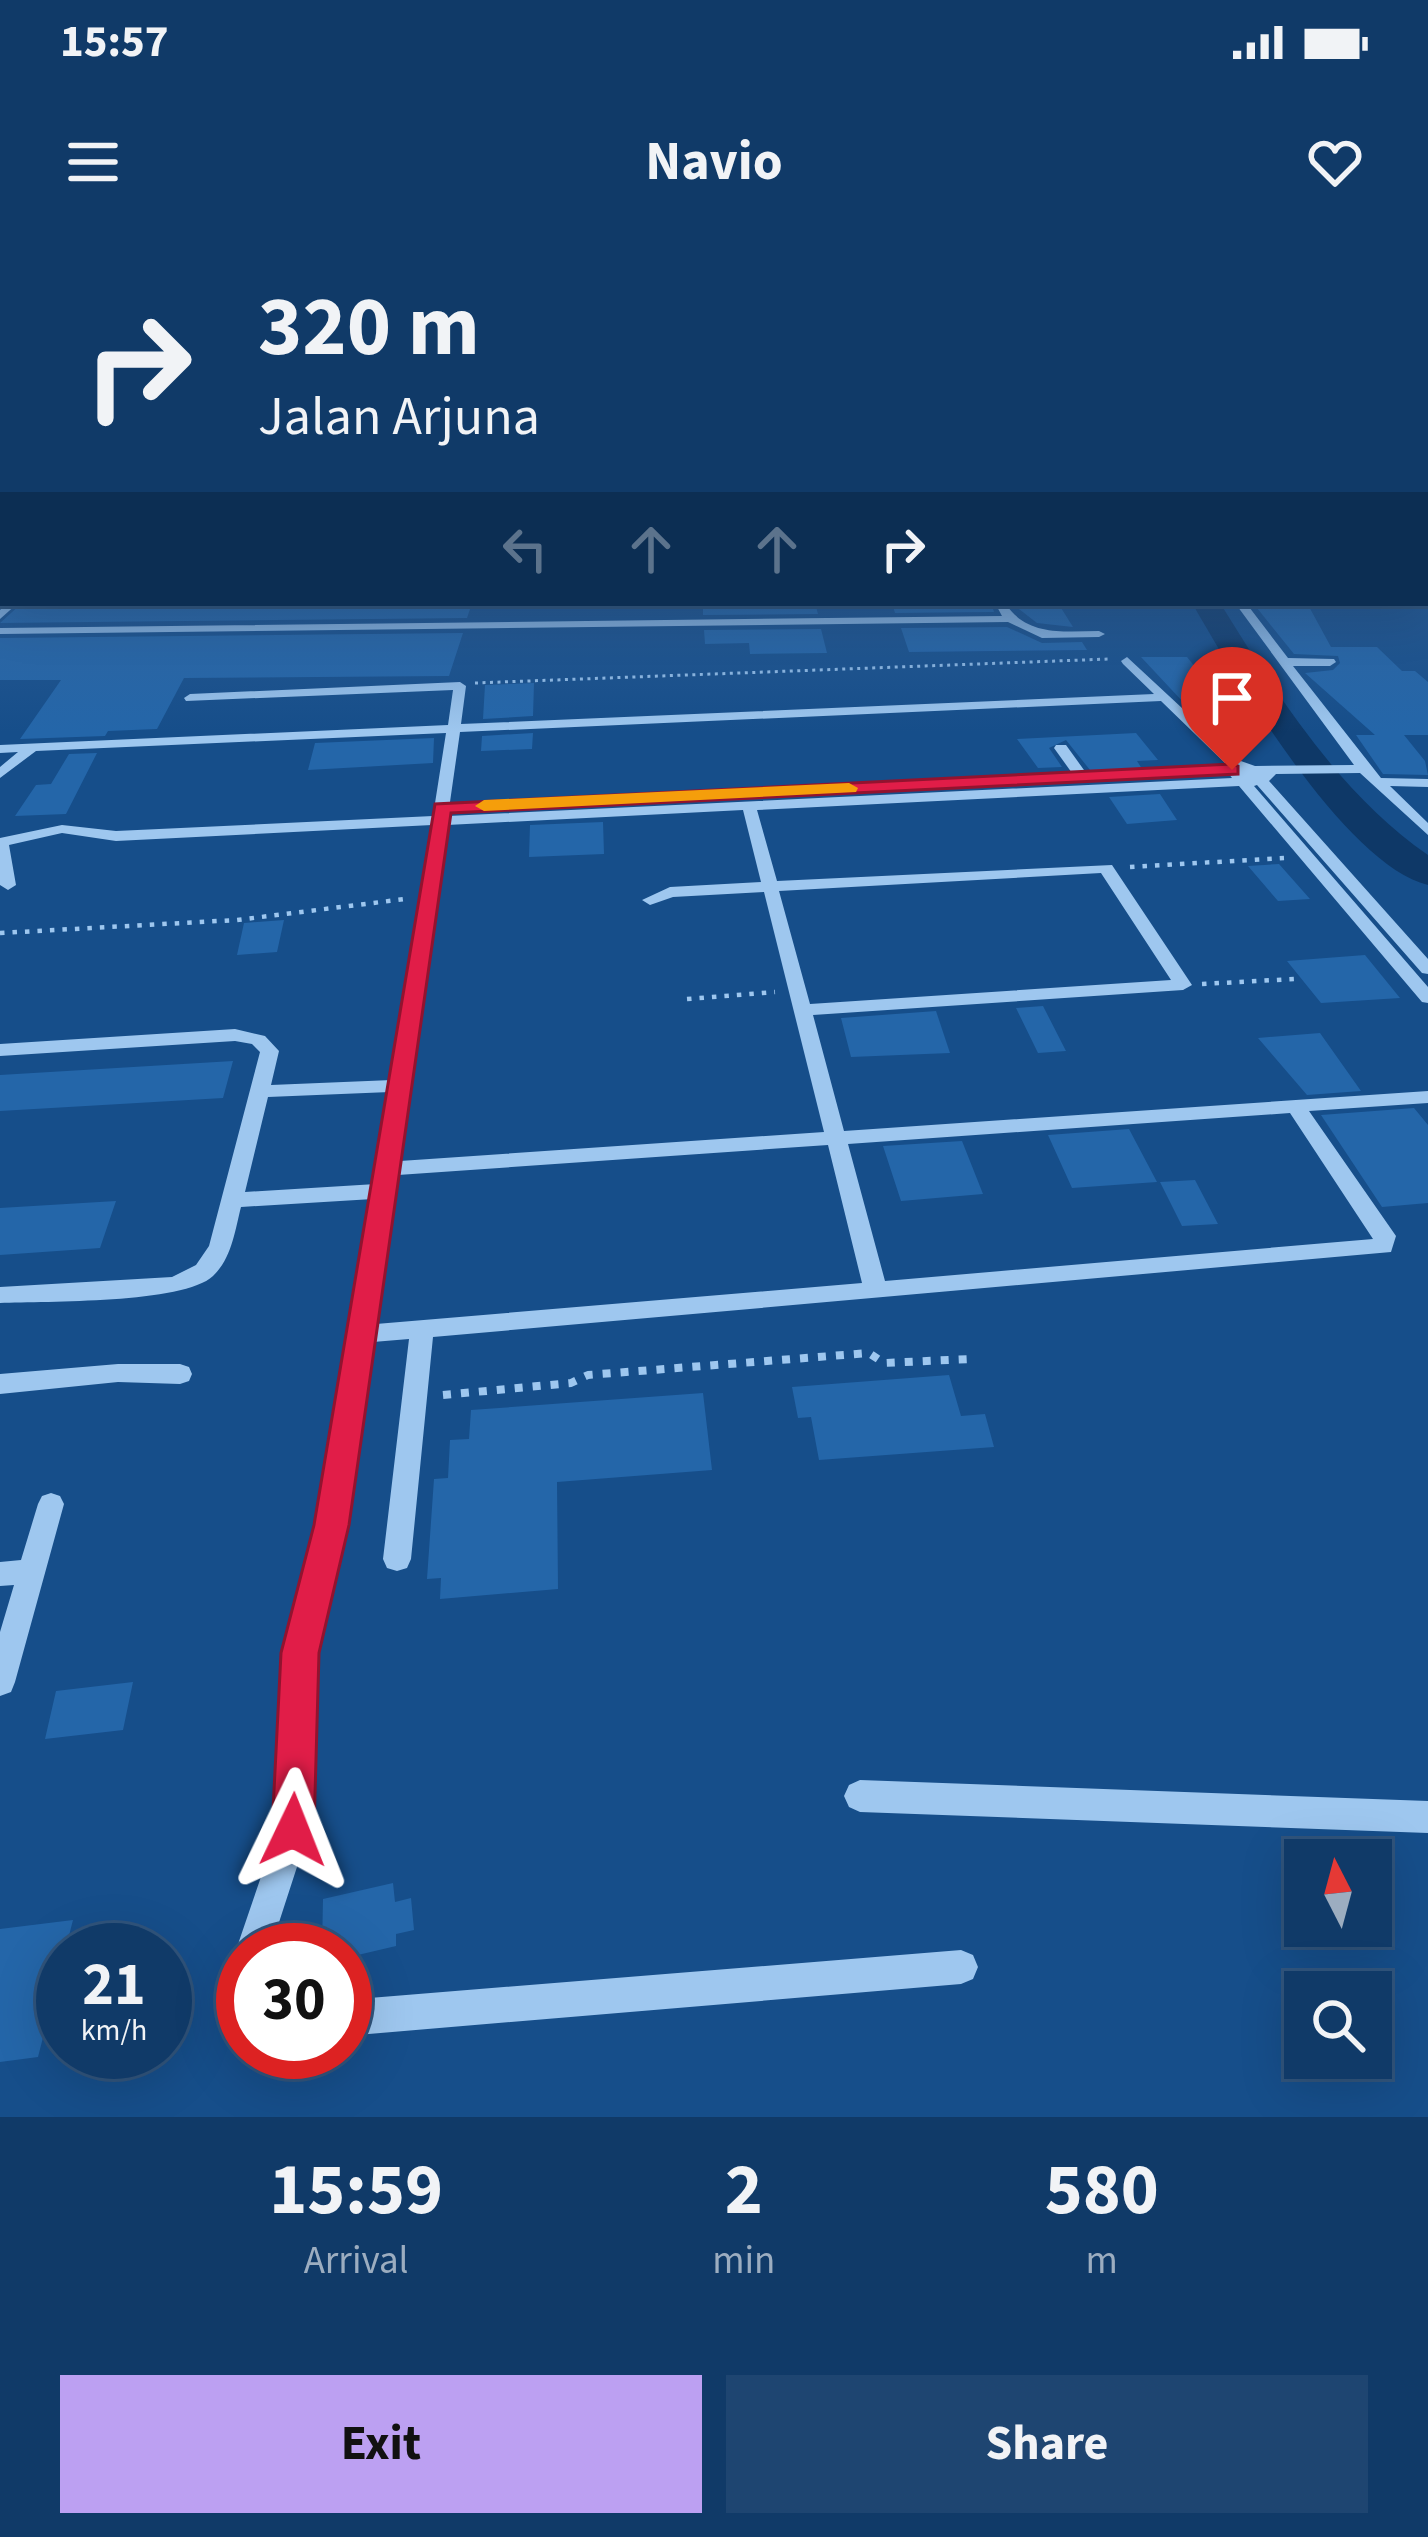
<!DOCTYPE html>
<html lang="en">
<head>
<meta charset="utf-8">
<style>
  body { margin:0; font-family:"Source Sans 3",sans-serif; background:#1e4571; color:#f1f3f6; height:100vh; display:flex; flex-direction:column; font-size:45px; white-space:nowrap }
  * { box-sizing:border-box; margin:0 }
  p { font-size:39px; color:#9cadc0 }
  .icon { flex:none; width:66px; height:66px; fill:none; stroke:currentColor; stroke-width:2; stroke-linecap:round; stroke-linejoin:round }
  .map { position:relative; height:1877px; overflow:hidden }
  .panel { display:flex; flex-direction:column; background:#103a68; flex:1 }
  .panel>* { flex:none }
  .hud { position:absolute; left:0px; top:0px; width:1428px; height:366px; box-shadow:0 12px 48px #0002,0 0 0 3px #30547c; background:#103a68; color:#f1f3f6; overflow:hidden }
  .needle { width:78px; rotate:354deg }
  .tools { position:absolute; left:1284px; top:1599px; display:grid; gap:24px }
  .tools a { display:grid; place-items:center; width:108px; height:108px; border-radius:0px; background:#103a68; box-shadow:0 12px 48px #0002,0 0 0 3px #30547c; font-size:60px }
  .speed { position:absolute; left:36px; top:1683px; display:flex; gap:24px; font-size:60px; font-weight:700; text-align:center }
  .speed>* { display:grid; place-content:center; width:156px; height:156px; border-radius:50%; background:#103a68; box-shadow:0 12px 48px #0002,0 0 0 3px #30547c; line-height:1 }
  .speed small { font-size:30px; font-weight:400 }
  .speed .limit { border:18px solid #d22; background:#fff; color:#111 }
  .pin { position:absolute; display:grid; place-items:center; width:102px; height:102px; color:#fff; margin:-123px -51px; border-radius:50% 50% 50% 0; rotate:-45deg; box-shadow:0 0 12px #0007 }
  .pin .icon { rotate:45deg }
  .me { position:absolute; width:132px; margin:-66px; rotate:2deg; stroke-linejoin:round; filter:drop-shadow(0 0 9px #0008) }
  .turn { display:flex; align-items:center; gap:42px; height:252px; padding:0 60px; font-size:54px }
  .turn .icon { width:156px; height:156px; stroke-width:2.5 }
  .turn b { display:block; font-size:84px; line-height:102px }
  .lanes { display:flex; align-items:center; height:114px; padding:0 60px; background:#0003; justify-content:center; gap:60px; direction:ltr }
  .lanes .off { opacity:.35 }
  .eta { display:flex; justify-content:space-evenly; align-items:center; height:204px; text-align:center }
  .eta b { font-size:72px; font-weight:700; line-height:84px }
  .primary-button { display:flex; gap:24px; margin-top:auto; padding:24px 60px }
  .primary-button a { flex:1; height:138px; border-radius:0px; background:#bca0f2; color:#111; font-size:48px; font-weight:700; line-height:138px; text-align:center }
  .primary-button a+a { background:#1e4571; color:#f1f3f6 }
  .status { display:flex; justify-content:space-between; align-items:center; height:84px; padding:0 60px; background:#103a68; direction:ltr }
  .status svg { height:33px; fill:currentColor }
  header { display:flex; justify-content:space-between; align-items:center; height:156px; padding:0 60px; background:#103a68; font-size:54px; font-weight:700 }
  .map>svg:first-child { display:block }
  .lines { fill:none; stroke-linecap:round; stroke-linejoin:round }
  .river { fill:#0e3867; fill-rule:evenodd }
  .building { fill:#2466a9 }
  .path-far2 { stroke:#9ec7ef; stroke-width:3; stroke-dasharray:3 4.5; stroke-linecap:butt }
  .path-far1 { stroke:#9ec7ef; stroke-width:4.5; stroke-dasharray:4.5 8; stroke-linecap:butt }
  .path { stroke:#9ec7ef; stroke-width:8; stroke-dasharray:8 10; stroke-linecap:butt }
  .minor { fill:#9ec7ef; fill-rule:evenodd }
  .route { fill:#e11d48; stroke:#92132f; stroke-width:3 }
  .slow { fill:#f59e0b }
</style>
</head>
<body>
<div class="status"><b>15:57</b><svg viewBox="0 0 49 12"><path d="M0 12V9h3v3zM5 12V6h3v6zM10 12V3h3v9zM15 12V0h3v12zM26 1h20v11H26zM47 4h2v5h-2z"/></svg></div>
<header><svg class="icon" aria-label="menu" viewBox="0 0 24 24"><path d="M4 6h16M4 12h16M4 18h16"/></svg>Navio<svg class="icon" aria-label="heart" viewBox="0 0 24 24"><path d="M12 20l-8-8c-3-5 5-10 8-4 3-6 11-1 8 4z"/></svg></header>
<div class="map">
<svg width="1428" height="1877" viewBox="0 0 1428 1877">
  <rect width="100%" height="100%" fill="#164e8a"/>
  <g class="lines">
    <path class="river" d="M1192,363H1220C1276,453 1339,554 1428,615V645C1345,625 1234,436 1192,363Z"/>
  </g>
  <path class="building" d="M22,363H472L467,378L0,383Z
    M703,363H815L818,374L703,375Z
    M892,363H991L994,372L895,373Z
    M1011,363H1058L1073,387L1037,383Z
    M1253,363H1307L1331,407H1377L1402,431H1415L1428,442V495H1404L1425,521L1428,535L1383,534L1356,495H1375L1305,433L1333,430L1340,423L1338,416L1294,414Z
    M1007,387L1042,403L1082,402L1087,410L909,412L901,388Z
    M821,389L827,413L750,414L749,403L705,404L704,390Z
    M463,393L449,436L184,438L157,489L108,491L105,496L20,499L61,440H0V398Z
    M1141,417H1187L1222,461L1184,463Z
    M534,443L533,476L483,479L485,445Z
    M533,493L532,509L481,511L482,496Z
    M1136,493L1158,520L1137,521L1148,538L1098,540L1066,500L1049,508L1062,527L1038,528L1017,499Z
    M434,498L433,523L308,530L315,503Z
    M97,513L66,574L15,576L36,545L51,544L69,514Z
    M1160,554L1177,580L1127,584L1109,557Z
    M603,582L604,614L529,617L530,585Z
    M1279,624L1310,659L1278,661L1248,626Z
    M284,680L277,712L237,715L244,683Z
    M1365,715L1400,758L1321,763L1287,721Z
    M1043,766L1066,811L1038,813L1016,768Z
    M936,771L950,813L851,817L841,778Z
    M1320,793L1361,851L1307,855L1258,798Z
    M233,821L223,858L0,871V835Z
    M1414,868L1428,885V963L1382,967L1321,875Z
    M1129,889L1157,942L1072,948L1048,895Z
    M962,901L983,954L901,961L883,906Z
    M1195,940L1218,984L1182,986L1160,942Z
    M116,961L100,1008L0,1015V968Z
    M949,1135L961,1176L985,1174L994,1207L819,1220L811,1177L798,1178L792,1147Z
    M703,1153L712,1230L557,1242L558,1349L440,1359L441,1338L427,1339L434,1239L448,1238L450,1200L469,1199L471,1170Z
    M133,1442L123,1490L45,1499L56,1451Z
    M393,1643L395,1662L411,1658L414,1690L396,1694V1706L345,1718V1710H322L323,1659Z
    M73,1680L38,1817L0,1822V1689Z"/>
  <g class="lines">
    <path class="path-far2" d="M475,443L1109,419"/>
    <path class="path-far1" d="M1130,627L1284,618
      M0,693L237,680L405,659
      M1202,744L1294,739
      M687,759L775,752"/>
    <path class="path" d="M443,1155L571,1143L588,1135L869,1113L884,1123L970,1119"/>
    <path class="minor" d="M0,238H3V244H0Z
      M1425,238L1428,239V246L1425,245Z
      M0,285H3V291H0Z
      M1425,302H1428V308H1425Z
      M0,325H3V331H0Z
      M1425,350L1428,351V358L1425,357Z
      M7,363H18L0,379V370Z
      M995,363H1005C1027,397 1064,391 1099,391L1105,394L1099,397L1042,398L1008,382L0,394V388L1002,376Z
      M1235,363H1246L1288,418L1334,419L1336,422L1330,426H1293L1381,538L1428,539V547L1390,546L1428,583V595L1360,533L1276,534L1269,541L1428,719V734L1422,733L1257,545L1254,546L1428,747V763L1422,762L1239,546L757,570L777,641L1112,625L1192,745L1183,750L813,775L844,891L1428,851V863L1309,871L1396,996L1391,1012L433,1097L411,1319L407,1328L397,1331L387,1328L383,1319L409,1099L373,1102L345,1284L315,1413L309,1590L270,1710H243L241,1722L236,1710L277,1590L285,1413L317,1284L373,959L241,967C235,990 232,1018 213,1036C183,1064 46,1061 0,1063V1047L172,1037L196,1025L209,1006L260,812L252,804L235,801L0,816V804L235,789L265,796L279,811L271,845L392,840L432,585L116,601L62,593L9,605L16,645L8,650L0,645V598L62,585L116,591L433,576L446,493L36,511L0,538V527L18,512L0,513V505L448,485L453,450L186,461L184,458L190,454L460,442L466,446L461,484L1154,454L1123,424L1121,421L1127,417L1238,520L1255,526L1354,525ZM1161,461L1228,526L1250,537L1236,530L1229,534L1232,538L448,576L460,492ZM743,570L761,642L670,647L642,660L650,665L673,657L764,652L824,892L400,921L447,585ZM1101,633L1171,740L810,764L779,651ZM390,852L376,944L245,952L268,857ZM1290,873L1373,999L885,1041L848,904ZM828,905L862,1043L376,1084L398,935Z
      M1056,505H1066L1089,537L1087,540H1077L1054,508Z
      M118,1124H180L189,1127L192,1134L189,1141L180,1144L118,1142L0,1154V1134Z
      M51,1253L60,1256L64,1264L15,1442L11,1452L0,1456V1392L14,1345L0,1346V1322L21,1320L38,1264L42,1256Z
      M860,1540L1428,1561V1593L860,1572L849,1567L844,1556L849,1545Z
      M961,1710L973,1715L978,1727L973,1739L961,1744L345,1796V1760Z"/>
  </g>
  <linearGradient id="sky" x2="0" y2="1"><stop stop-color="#0c2b4c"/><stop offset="0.47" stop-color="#366398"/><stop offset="1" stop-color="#366398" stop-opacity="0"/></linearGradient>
  <rect width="1428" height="492" fill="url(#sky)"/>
  <path class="route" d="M1232,524L1238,526V534L451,573L349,1285L319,1413L314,1590L308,1605L293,1611L279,1605L272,1590L281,1413L314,1285L435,564Z"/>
  <path class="slow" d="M849,543L858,548L856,552L484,571L475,566L484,560Z"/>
</svg>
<div class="tools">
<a><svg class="needle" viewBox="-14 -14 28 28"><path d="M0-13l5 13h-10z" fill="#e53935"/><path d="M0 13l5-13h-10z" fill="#9cadc0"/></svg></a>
<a><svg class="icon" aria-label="search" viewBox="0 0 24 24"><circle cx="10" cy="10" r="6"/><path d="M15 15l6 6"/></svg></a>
</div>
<div class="speed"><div>21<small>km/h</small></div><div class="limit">30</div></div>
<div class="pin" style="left:1232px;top:530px;background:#d93025"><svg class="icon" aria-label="arrive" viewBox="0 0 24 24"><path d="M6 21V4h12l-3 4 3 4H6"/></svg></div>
<svg class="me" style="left:293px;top:1590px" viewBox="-20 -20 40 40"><path d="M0-17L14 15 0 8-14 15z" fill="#e11d48" stroke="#fff" stroke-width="4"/></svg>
<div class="hud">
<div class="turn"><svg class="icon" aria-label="right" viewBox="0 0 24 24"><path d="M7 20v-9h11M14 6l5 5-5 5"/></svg><div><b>320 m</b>Jalan Arjuna</div></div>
<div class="lanes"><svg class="icon off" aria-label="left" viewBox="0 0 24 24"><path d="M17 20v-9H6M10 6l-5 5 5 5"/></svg><svg class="icon off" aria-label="ahead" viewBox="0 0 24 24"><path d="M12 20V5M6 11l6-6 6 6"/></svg><svg class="icon off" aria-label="ahead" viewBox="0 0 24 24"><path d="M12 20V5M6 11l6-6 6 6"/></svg><svg class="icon" aria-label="right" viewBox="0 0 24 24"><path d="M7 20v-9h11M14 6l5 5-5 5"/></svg></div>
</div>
</div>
<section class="panel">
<div class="eta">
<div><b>15:59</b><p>Arrival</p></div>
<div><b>2</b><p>min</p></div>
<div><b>580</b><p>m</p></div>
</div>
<div class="primary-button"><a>Exit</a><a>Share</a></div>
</section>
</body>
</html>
